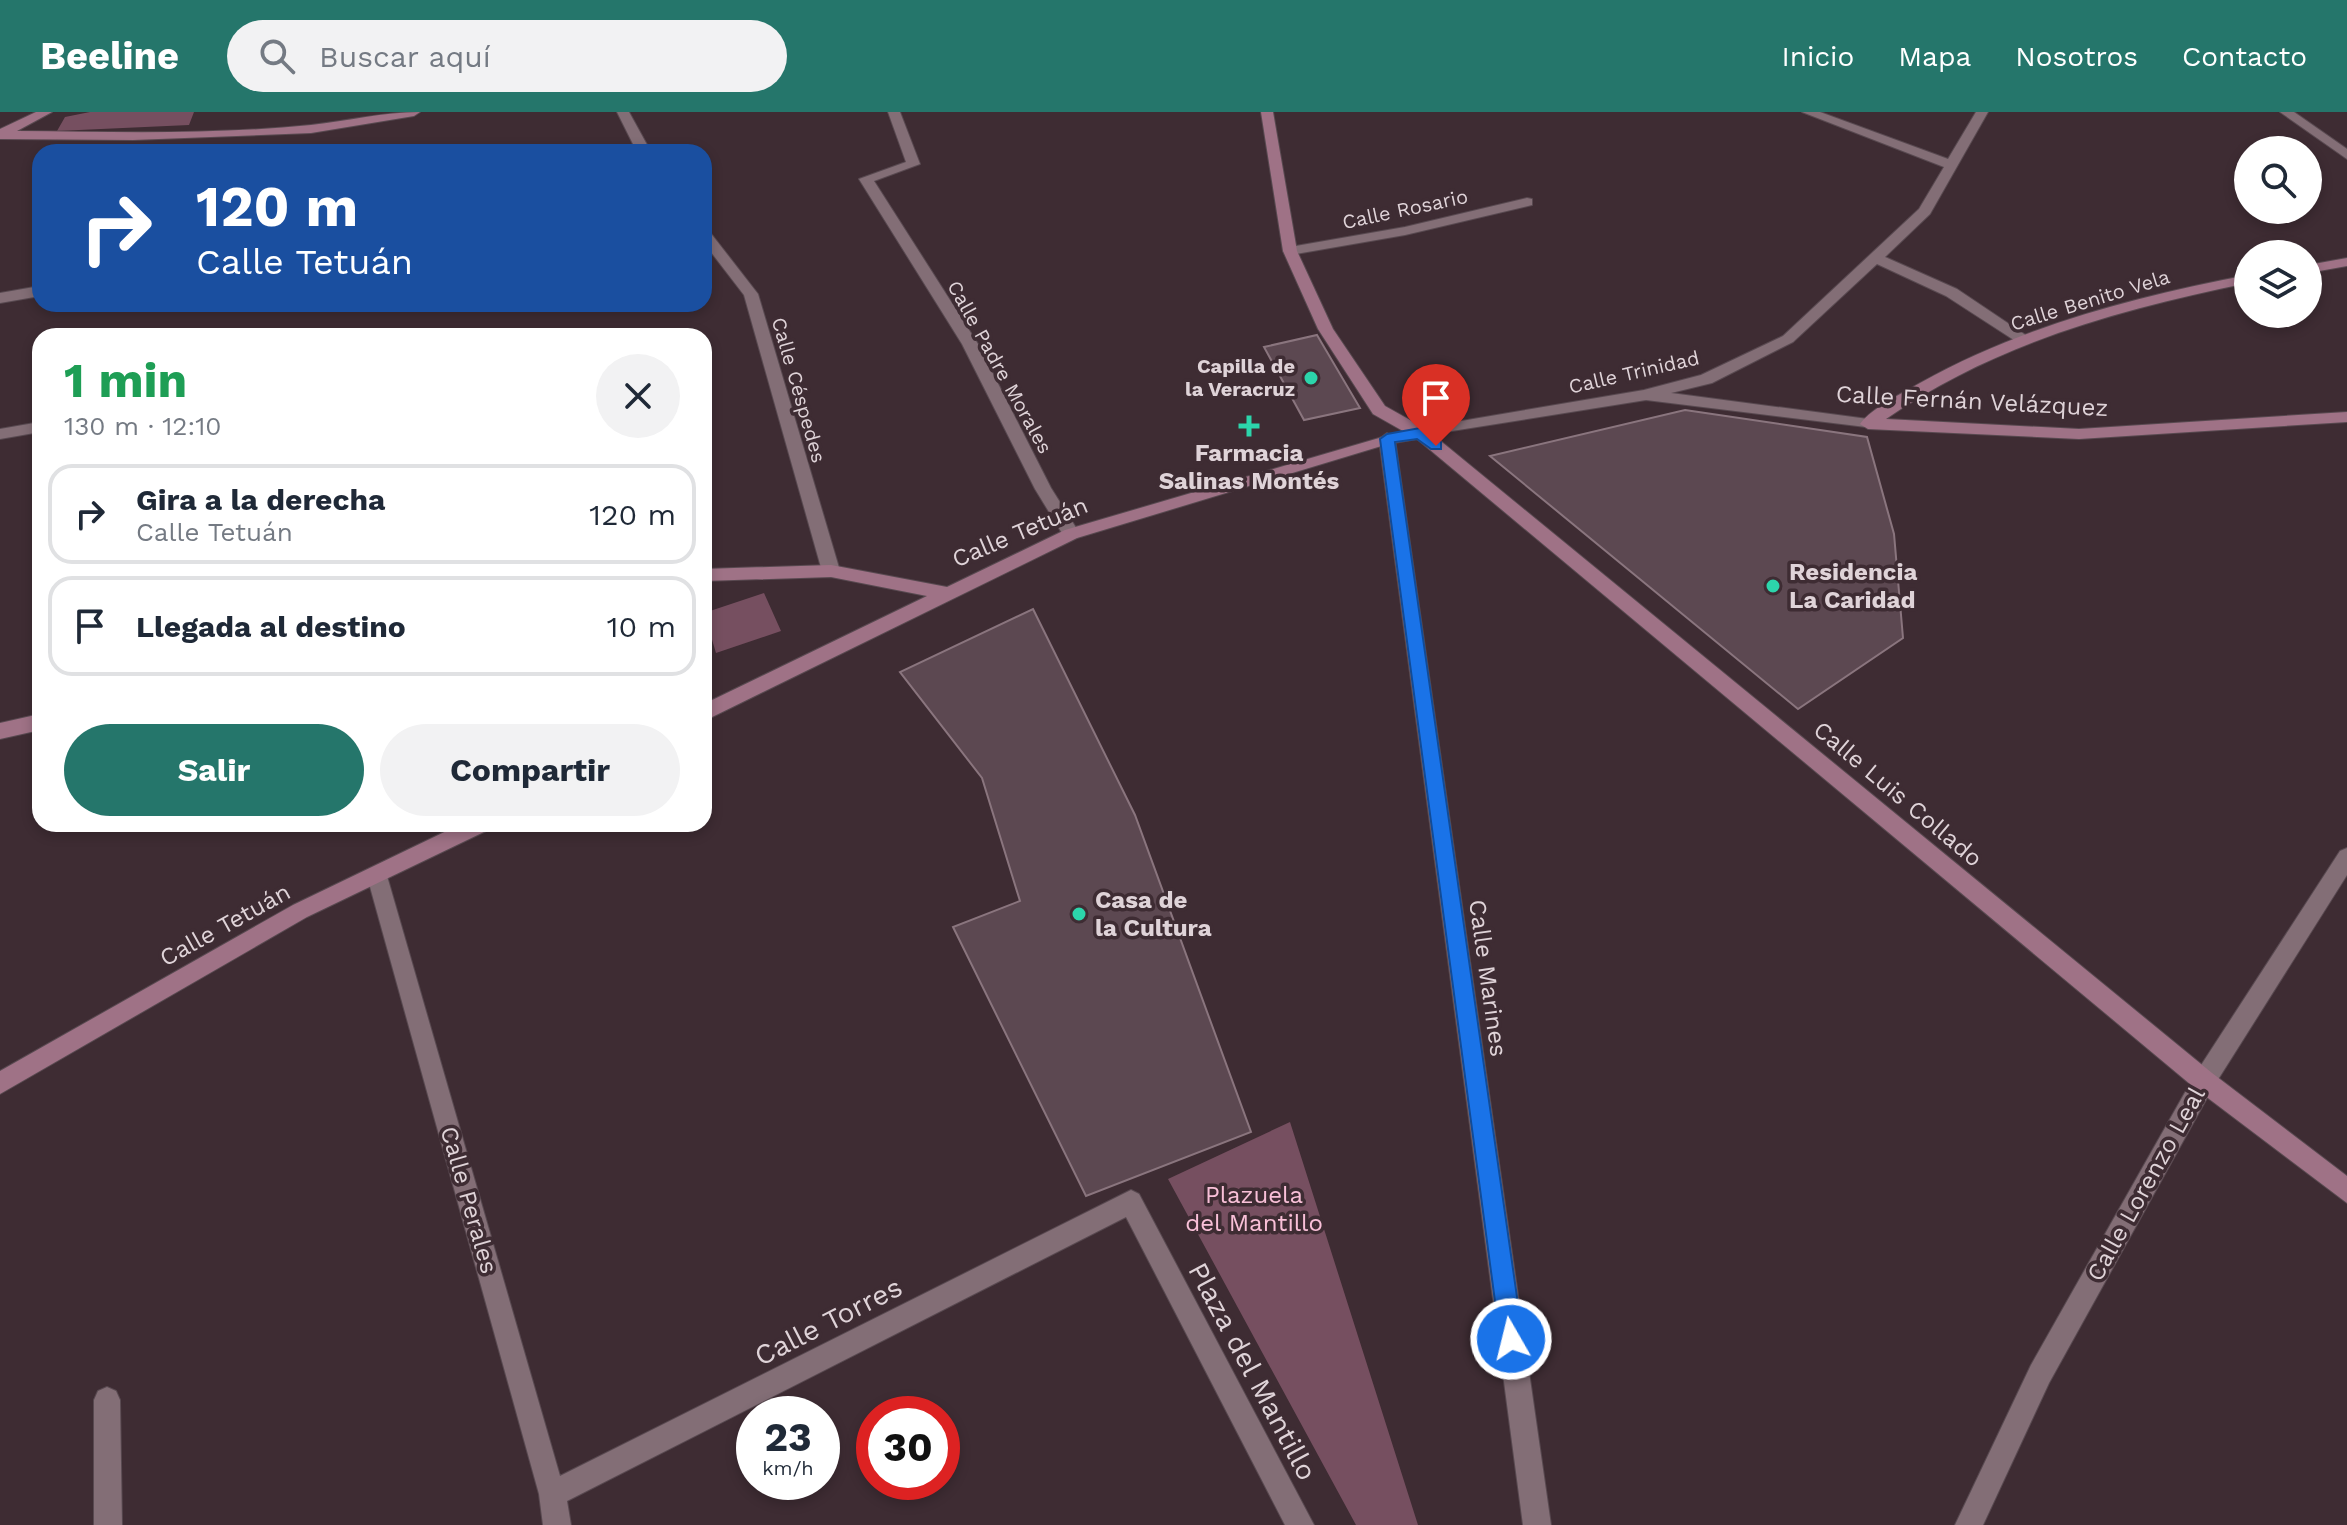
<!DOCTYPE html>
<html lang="es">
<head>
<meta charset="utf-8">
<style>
  body { margin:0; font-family:"Work Sans",sans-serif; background:#f2f2f3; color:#1f2937; height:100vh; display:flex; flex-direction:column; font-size:30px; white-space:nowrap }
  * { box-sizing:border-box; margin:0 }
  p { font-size:26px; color:#747a83 }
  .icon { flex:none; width:44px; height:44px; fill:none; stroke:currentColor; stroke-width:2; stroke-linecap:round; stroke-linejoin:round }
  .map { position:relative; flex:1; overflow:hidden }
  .side { position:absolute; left:32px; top:216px; width:680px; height:504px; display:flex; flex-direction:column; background:#fff; border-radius:24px; box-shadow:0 4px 12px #0003 }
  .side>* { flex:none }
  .top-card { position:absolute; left:32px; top:32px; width:680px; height:168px; border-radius:24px; box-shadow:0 4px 12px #0003; background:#1a4fa0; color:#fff; overflow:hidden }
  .fabs { position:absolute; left:2234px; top:24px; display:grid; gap:16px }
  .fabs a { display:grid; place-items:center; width:88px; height:88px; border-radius:50%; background:#fff; box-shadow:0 4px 12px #0003; font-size:40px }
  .speed { position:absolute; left:736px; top:1284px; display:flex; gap:16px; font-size:40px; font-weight:700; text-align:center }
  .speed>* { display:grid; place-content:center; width:104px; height:104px; border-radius:50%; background:#fff; box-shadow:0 4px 12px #0003; line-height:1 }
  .speed small { font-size:20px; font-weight:400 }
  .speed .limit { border:12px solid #d22; background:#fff; color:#111 }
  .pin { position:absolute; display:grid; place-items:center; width:68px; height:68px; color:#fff; margin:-82px -34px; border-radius:50% 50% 50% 0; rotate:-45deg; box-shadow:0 0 8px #0007 }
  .pin .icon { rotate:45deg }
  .me { position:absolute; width:88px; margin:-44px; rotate:352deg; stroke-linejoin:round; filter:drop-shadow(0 0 6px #0008) }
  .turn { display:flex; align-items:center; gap:28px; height:168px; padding:0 32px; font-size:36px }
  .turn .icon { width:104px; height:104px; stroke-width:2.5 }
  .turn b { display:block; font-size:56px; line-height:68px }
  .round { display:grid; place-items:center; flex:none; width:84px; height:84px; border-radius:42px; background:#f2f2f3 }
  .headline { display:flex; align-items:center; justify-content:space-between; height:136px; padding:0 32px }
  h1 { font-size:48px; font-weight:700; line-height:60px; color:#1e9e55 }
  .primary-button { display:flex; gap:16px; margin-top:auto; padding:16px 32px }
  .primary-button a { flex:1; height:92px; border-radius:48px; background:#25766b; color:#fff; font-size:32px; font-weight:700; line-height:92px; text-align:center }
  .primary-button a+a { background:#f2f2f3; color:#1f2937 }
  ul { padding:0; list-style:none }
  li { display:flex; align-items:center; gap:24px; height:100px; margin:0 16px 12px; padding:0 16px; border:4px solid #e0e1e3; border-radius:24px }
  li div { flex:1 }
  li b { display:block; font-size:30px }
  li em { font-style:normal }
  header { display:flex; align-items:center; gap:48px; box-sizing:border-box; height:112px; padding:0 40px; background:#25766b; color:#fff }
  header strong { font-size:38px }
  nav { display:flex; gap:44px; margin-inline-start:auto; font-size:28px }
  .search { width:560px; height:72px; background:#f2f2f3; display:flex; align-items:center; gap:20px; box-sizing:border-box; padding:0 28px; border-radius:44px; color:#747a83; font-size:30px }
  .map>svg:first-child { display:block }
  .green { fill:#764f60 }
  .building { fill:#5c4851; stroke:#8a757e; stroke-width:2 }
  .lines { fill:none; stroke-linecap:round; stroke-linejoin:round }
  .street-casing { stroke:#584950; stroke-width:2 }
  .secondary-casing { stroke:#584950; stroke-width:2 }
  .street { fill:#836e76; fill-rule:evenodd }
  .secondary { fill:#9f7286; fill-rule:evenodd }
  .route { fill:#1a73e8; stroke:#114b97; stroke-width:2 }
  .poi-dot { fill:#2cd5ab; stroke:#3e2c33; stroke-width:3 }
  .labels { text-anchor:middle; stroke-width:7; stroke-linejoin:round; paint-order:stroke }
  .far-street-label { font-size:20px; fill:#dfd3d8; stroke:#3e2c33 }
  .far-poi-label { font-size:20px; font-weight:bold; fill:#dfd3d8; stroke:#3e2c33; text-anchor:end }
  .street-label { font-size:24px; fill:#dfd3d8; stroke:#3e2c33 }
  .poi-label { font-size:24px; font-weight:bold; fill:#dfd3d8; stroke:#3e2c33; text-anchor:start }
  .park-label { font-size:24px; fill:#f9c0d8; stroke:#3e2c33 }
  .near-street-label { font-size:28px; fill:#dfd3d8; stroke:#3e2c33 }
</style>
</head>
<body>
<header>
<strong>Beeline</strong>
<div class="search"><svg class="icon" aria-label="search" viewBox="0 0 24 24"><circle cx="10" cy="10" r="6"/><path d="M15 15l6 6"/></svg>Buscar aquí</div>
<nav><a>Inicio</a><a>Mapa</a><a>Nosotros</a><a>Contacto</a></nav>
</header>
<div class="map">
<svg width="2347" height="1413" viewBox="0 0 2347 1413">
  <rect width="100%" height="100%" fill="#3e2c33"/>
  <path class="green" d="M90,0H194L189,13L57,19L65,5Z
    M764,481L781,519L716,541L704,501Z
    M1290,1010L1418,1413H1356L1168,1067Z"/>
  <path class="building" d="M1317,223L1360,296L1304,308L1264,235Z
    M1685,298L1867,325L1894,422L1903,526L1798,597L1490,344Z
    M1033,497L1135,703L1251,1020L1086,1084L953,815L1020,789L982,666L900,560Z"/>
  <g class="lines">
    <g class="street-casing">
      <path id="street" d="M617,0H629L651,40H637Z
        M888,0H900L920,52L874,69L978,232L1051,376L1080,422L1077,426H1065L1035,377L962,232L859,67L906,50Z
        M1802,0H1820L1948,47L1976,0H1988L1930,102L1885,145L1957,177L2027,224V230H2017L1946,184L1877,152L1793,230L1712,271L1671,281L1868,307L1876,312L1874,316L1646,288L1414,325L1412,321L1420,316L1644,278L1701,263L1783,224L1919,97L1944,55Z
        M2280,0H2294L2347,37V47Z
        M1527,86L1532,87V93L1405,123L1290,143L1283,139L1290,135L1405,115Z
        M704,118L709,119L758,182L840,459L837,464H825L822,459L744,183L704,131Z
        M40,174V184L0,191V181Z
        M40,310V320L0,327V317Z
        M1387,321L1395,327L1551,1413H1523L1379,327Z
        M2347,736V763L2212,977L2049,1271L1983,1413H1955L2031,1253L2196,961L2340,739Z
        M377,755L384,758L387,764L560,1364L1131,1078L1139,1082L1314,1413H1285L1126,1105L567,1389L571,1413H543L539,1382L367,764L370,758Z
        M107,1275L116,1279L120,1288L122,1413H94V1288L98,1279Z"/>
    </g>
    <g class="secondary-casing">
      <path id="secondary" d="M36,0H52L17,19C114,20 214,23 311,13C348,9 383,0 420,0L414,4L311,21L133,28L0,27V17Z
        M1261,0H1273L1297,139L1333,217L1385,294L1426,317L2212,961L2347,1064V1091L2196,977L1417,327L1388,332L1077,426L704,609V592L927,484L831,465L704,469V457L831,453L947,475L1065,418L1403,319L1373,302L1318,217L1283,139Z
        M2347,146V154L2308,161V153Z
        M2248,163V171C2120,197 1994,232 1886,307L2079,317L2347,300V310L2079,327L1868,317L1860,312C1873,295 1901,282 1920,271C2022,214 2134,185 2248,163Z
        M40,602V618L0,627V611Z
        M461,712H491L488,718L307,805L0,982V959L293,793Z"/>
    </g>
    <use href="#street" class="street"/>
    <use href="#secondary" class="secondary"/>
  </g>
  <path class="route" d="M1420,316L1441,330V337H1431L1417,327L1395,330L1523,1227L1520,1235L1511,1238L1503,1235L1500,1227L1380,327L1387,322Z"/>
  <g class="poi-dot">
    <circle cx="1311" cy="266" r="8"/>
    <path d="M1245 302h8v8h8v8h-8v8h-8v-8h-8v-8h8z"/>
    <circle cx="1773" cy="474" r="8"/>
    <circle cx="1079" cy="802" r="8"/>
  </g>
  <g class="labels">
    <g class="far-street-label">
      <text transform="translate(1405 97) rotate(-12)" y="7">Calle Rosario</text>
      <text transform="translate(2090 188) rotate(-17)" y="7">Calle Benito Vela</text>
      <text transform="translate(1000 255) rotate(61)" y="7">Calle Padre Morales</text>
      <text transform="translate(1634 260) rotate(-13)" y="7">Calle Trinidad</text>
      <text transform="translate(799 278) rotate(74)" y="7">Calle Céspedes</text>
    </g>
    <g class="far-poi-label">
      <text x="1295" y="261">Capilla de<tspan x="1295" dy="23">la Veracruz</tspan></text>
    </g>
    <g class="street-label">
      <text transform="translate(1972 289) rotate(3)" y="8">Calle Fernán Velázquez</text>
      <text transform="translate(1020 420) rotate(-23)" y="8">Calle Tetuán</text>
      <text transform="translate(1898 682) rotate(40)" y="8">Calle Luis Collado</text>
      <text transform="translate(225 813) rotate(-29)" y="8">Calle Tetuán</text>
      <text transform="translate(1488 866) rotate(82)" y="8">Calle Marines</text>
      <text transform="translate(2146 1072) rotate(-61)" y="8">Calle Lorenzo Leal</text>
      <text transform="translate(469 1088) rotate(74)" y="8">Calle Perales</text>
    </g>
    <g class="poi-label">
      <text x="1249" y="349" text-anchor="middle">Farmacia<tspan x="1249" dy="28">Salinas Montés</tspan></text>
      <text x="1789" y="468">Residencia<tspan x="1789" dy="28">La Caridad</tspan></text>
      <text x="1095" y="796">Casa de<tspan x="1095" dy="28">la Cultura</tspan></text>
    </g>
    <g class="park-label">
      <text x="1254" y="1091">Plazuela<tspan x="1254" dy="28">del Mantillo</tspan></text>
    </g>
    <g class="near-street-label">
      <text transform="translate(828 1209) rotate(-27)" y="10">Calle Torres</text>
      <text transform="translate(1253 1259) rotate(62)" y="10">Plaza del Mantillo</text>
    </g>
  </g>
</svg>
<div class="fabs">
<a><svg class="icon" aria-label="search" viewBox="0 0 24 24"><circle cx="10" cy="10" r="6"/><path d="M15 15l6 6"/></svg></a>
<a><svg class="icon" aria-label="layers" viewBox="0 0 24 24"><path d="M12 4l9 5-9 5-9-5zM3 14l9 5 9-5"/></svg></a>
</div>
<div class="speed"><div>23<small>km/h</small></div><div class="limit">30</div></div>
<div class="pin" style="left:1436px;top:334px;background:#d93025"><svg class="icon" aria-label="arrive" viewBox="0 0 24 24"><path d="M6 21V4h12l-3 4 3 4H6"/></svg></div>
<svg class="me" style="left:1511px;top:1227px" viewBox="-20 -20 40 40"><circle r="17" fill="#1a73e8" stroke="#fff" stroke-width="3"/><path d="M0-11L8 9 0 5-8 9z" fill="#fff"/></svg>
<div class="top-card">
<div class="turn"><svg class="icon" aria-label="right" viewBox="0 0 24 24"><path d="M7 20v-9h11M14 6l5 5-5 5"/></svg><div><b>120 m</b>Calle Tetuán</div></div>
</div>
<section class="side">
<div class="headline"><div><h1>1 min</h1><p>130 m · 12:10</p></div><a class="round"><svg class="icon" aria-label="close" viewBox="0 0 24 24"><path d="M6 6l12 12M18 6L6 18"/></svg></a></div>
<ul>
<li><svg class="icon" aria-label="right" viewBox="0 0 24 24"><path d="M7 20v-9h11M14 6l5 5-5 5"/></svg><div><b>Gira a la derecha</b><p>Calle Tetuán</p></div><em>120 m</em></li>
<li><svg class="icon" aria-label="arrive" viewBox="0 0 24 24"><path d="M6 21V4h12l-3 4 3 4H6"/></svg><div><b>Llegada al destino</b></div><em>10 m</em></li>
</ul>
<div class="primary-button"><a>Salir</a><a>Compartir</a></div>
</section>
</div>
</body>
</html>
